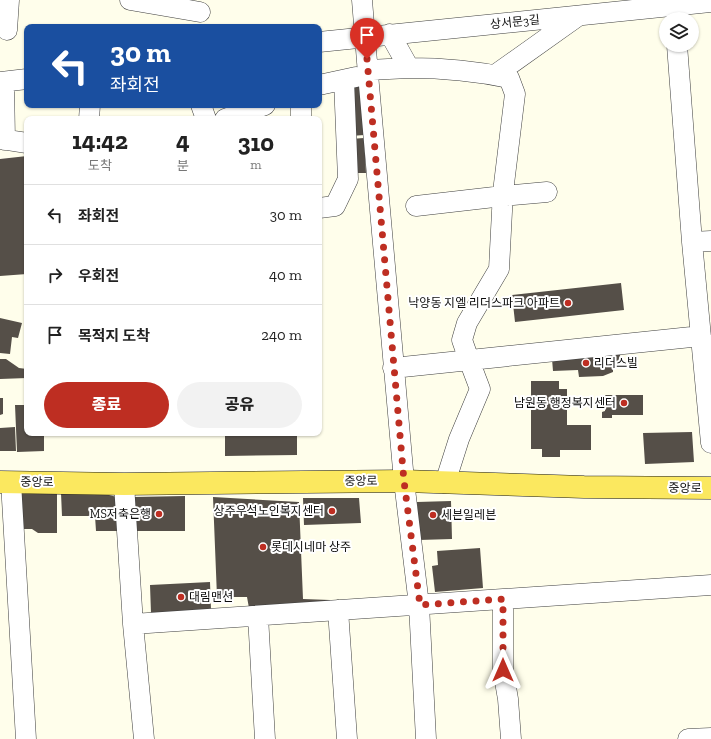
<!DOCTYPE html>
<html lang="ko">
<head>
<meta charset="utf-8">
<style>
  body { margin:0; font-family:"Zilla Slab","Noto Sans KR",serif; background:#f2f2f2; color:#222; height:100vh; display:flex; flex-direction:column; font-size:15px; white-space:nowrap }
  * { box-sizing:border-box; margin:0 }
  p { font-size:13px; color:#767676 }
  .icon { flex:none; width:22px; height:22px; fill:none; stroke:currentColor; stroke-width:2; stroke-linecap:round; stroke-linejoin:round }
  .map { position:relative; flex:1; overflow:hidden }
  .details { position:absolute; left:24px; top:116px; width:298px; height:320px; display:flex; flex-direction:column; background:#fff; border-radius:8px; box-shadow:0 1px 3px #0004 }
  .details>* { flex:none }
  .top-card { position:absolute; left:24px; top:24px; width:298px; height:84px; border-radius:8px; box-shadow:0 1px 3px #0004; background:#1a4fa0; color:#fff; overflow:hidden }
  .controls { position:absolute; left:659px; top:12px; display:grid; gap:8px }
  .controls a { display:grid; place-items:center; width:40px; height:40px; border-radius:50%; background:#fff; box-shadow:0 1px 3px #0004; font-size:20px }
  .pin { position:absolute; display:grid; place-items:center; width:34px; height:34px; color:#fff; margin:-41px -17px; border-radius:50% 50% 50% 0; rotate:-45deg; box-shadow:0 0 4px #0007 }
  .pin .icon { rotate:45deg }
  .me { position:absolute; width:44px; margin:-22px; rotate:0deg; stroke-linejoin:round; filter:drop-shadow(0 0 3px #0008) }
  .turn { display:flex; align-items:center; gap:14px; height:84px; padding:0 20px; font-size:18px }
  .turn .icon { width:52px; height:52px; stroke-width:2.5 }
  .turn b { display:block; font-size:28px; line-height:34px }
  .eta { display:flex; justify-content:space-evenly; align-items:center; height:68px; text-align:center }
  .eta b { font-size:24px; font-weight:800; line-height:28px }
  .primary-button { display:flex; gap:8px; margin-top:auto; padding:8px 20px }
  .primary-button a { flex:1; height:46px; border-radius:24px; background:#be2e22; color:#fff; font-size:16px; font-weight:800; line-height:46px; text-align:center }
  .primary-button a+a { background:#f2f2f2; color:#222 }
  ul { padding:0; list-style:none }
  li { display:flex; align-items:center; gap:12px; height:60px; padding:0 20px; border-top:1px solid #e0e0e0 }
  li div { flex:1 }
  li b { display:block; font-size:15px }
  li em { font-style:normal }
  .map>svg:first-child { display:block }
  .building { fill:#554f48 }
  .lines { fill:none; stroke-linecap:round; stroke-linejoin:round }
  .minor-casing { stroke:#3f3f3f; stroke-width:21 }
  .major-casing { stroke:#1d1d1d; stroke-width:23 }
  .minor { stroke:#fff; stroke-width:20 }
  .major { stroke:#fbe85f; stroke-width:22 }
  .route { stroke:#be2e22; stroke-width:7; stroke-dasharray:0 12.6 }
  .poi-dot { fill:#be2e22; stroke:#fff; stroke-width:1.5 }
  .labels { text-anchor:middle; stroke-width:4; stroke-linejoin:round; paint-order:stroke }
  .street-label { font-size:12px; fill:#0c0c0c; stroke:#fff }
  .poi-label { font-size:12px; fill:#0c0c0c; stroke:#fff; text-anchor:end }
</style>
</head>
<body>
<div class="map">
<svg width="711" height="739" viewBox="0 0 711 739">
  <rect width="100%" height="100%" fill="#fffeeb"/>
  <path class="building" d="M348,84H361L364,135L351,136Z
    M364,138L366,173H352L350,139Z
    M27,156V274L0,276V159Z
    M621,283L624,310L515,322L512,295Z
    M0,318L22,323L18,338L12,337L10,354L0,353Z
    M620,354L621,367L613,368V372L603,376L579,377L578,370L553,371L552,359Z
    M0,359H6L19,368L27,369V378L0,379Z
    M531,381H559V389H567V425H591V450H560V457H542V449H531Z
    M605,395H643V415H612V418H602V412L605,411Z
    M0,398H3V414L0,415Z
    M15,405H27V433H44V451L17,452Z
    M15,427L16,451H0V428Z
    M692,432L694,462L645,464L643,433Z
    M225,433H297V455L225,456Z
    M57,493V533H38L32,529H21V494Z
    M61,493H101L117,497L119,531H96L95,516H62Z
    M185,496V531H133V497Z
    M213,497L299,502L303,599L330,600V606L249,608L247,597H217Z
    M303,498H359L361,523L304,525Z
    M451,501L452,539L419,540L417,502Z
    M480,548L483,588L435,592L432,566L438,565L437,551Z
    M210,582L211,610L151,613L150,585Z"/>
  <g class="lines">
    <g class="minor-casing">
      <path id="minor" d="M130,0L200,12
        M362,0L368,74L404,481L419,605L426,739
        M7,30L9,0
        M390,34L409,68C442,68 476,71 509,78L515,94L503,192L499,269L467,323L462,340L469,360L480,389L459,439L445,483
        M319,42L711,2
        M677,45L692,242L711,443
        M368,70L409,68
        M495,75L578,16
        M0,82L27,79
        M4,82L5,140
        M319,85L356,77
        M201,105L206,119
        M301,105V119
        M89,119L90,105
        M225,119L265,105
        M0,139L27,143
        M416,206L503,196L547,192
        M319,208L335,206L348,179L344,80
        M692,242L711,241
        M393,368L701,336
        M11,482L26,739
        M124,484L133,624L144,739
        M503,599V670L508,699L511,739
        M338,610L347,739
        M258,616L265,739
        M133,624L711,585
        M688,739L711,738"/>
    </g>
    <g class="major-casing">
      <path id="major" d="M0,482L124,484L404,481L584,487L711,488"/>
    </g>
    <use href="#minor" class="minor"/>
    <use href="#major" class="major"/>
  </g>
  <g class="lines">
    <path class="route" d="M367,59L404,481L420,605L503,599V670"/>
  </g>
  <g class="poi-dot">
    <circle cx="568" cy="303" r="4"/>
    <circle cx="586" cy="363" r="4"/>
    <circle cx="624" cy="403" r="4"/>
    <circle cx="332" cy="511" r="4"/>
    <circle cx="159" cy="514" r="4"/>
    <circle cx="433" cy="515" r="4"/>
    <circle cx="263" cy="547" r="4"/>
    <circle cx="181" cy="597" r="4"/>
  </g>
  <g class="labels">
    <g class="street-label">
      <text transform="translate(515 22) rotate(-6)" y="4">상서문3길</text>
      <text transform="translate(361 481) rotate(-1)" y="4">중앙로</text>
      <text transform="translate(37 482) rotate(1)" y="4">중앙로</text>
      <text transform="translate(685 488) rotate(1)" y="4">중앙로</text>
    </g>
    <g class="poi-label">
      <text x="560" y="307">낙양동 지엘 리더스파크 아파트</text>
      <text x="594" y="367" text-anchor="start">리더스빌</text>
      <text x="616" y="407">남원동 행정복지센터</text>
      <text x="324" y="515">상주우석노인복지센터</text>
      <text x="151" y="518">MS저축은행</text>
      <text x="441" y="519" text-anchor="start">세븐일레븐</text>
      <text x="271" y="551" text-anchor="start">롯데시네마 상주</text>
      <text x="189" y="601" text-anchor="start">대림맨션</text>
    </g>
  </g>
</svg>
<div class="controls">
<a><svg class="icon" aria-label="layers" viewBox="0 0 24 24"><path d="M12 4l9 5-9 5-9-5zM3 14l9 5 9-5"/></svg></a>
</div>
<div class="pin" style="left:367px;top:59px;background:#d93025"><svg class="icon" aria-label="arrive" viewBox="0 0 24 24"><path d="M6 21V4h12l-3 4 3 4H6"/></svg></div>
<svg class="me" style="left:503px;top:670px" viewBox="-20 -20 40 40"><path d="M0-17L14 15 0 8-14 15z" fill="#be2e22" stroke="#fff" stroke-width="4"/></svg>
<div class="top-card">
<div class="turn"><svg class="icon" aria-label="left" viewBox="0 0 24 24"><path d="M17 20v-9H6M10 6l-5 5 5 5"/></svg><div><b>30 m</b>좌회전</div></div>
</div>
<section class="details">
<div class="eta">
<div><b>14:42</b><p>도착</p></div>
<div><b>4</b><p>분</p></div>
<div><b>310</b><p>m</p></div>
</div>
<ul>
<li><svg class="icon" aria-label="left" viewBox="0 0 24 24"><path d="M17 20v-9H6M10 6l-5 5 5 5"/></svg><div><b>좌회전</b></div><em>30 m</em></li>
<li><svg class="icon" aria-label="right" viewBox="0 0 24 24"><path d="M7 20v-9h11M14 6l5 5-5 5"/></svg><div><b>우회전</b></div><em>40 m</em></li>
<li><svg class="icon" aria-label="arrive" viewBox="0 0 24 24"><path d="M6 21V4h12l-3 4 3 4H6"/></svg><div><b>목적지 도착</b></div><em>240 m</em></li>
</ul>
<div class="primary-button"><a>종료</a><a>공유</a></div>
</section>
</div>
</body>
</html>
